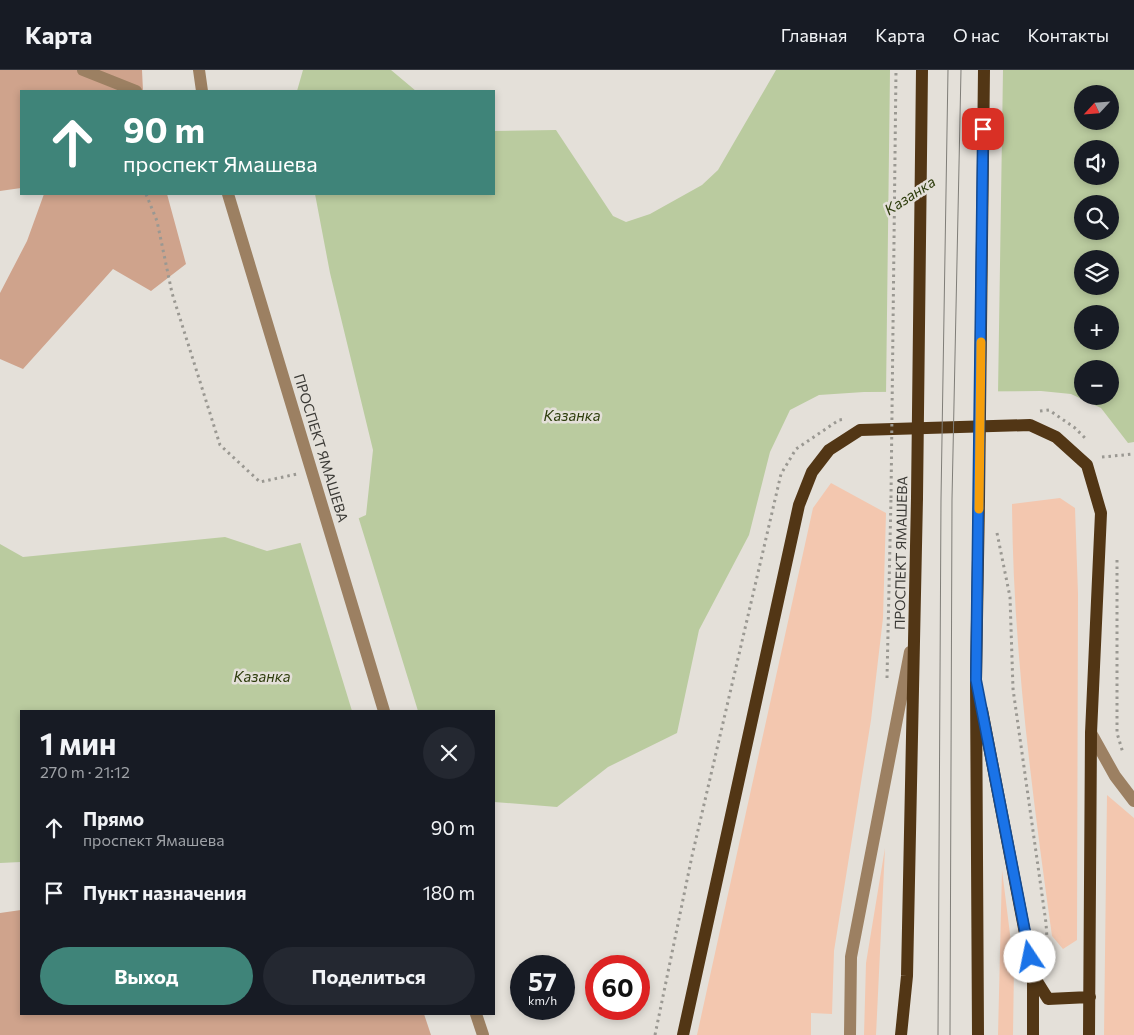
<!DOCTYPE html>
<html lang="ru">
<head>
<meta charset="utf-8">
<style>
  body { margin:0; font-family:Commissioner,sans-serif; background:#242831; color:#f1f3f6; height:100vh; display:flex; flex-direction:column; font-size:19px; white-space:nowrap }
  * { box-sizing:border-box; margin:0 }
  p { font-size:16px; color:#9ea1a6 }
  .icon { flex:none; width:28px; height:28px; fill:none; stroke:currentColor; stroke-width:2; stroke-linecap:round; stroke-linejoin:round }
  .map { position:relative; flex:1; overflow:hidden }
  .side { position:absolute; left:20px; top:640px; width:475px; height:305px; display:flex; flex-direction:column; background:#171b24; border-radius:0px; box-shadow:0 2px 8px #0003 }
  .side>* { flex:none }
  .top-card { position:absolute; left:20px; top:20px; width:475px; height:105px; border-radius:0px; box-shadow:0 2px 8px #0003; background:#3f8479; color:#fff; overflow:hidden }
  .needle { width:32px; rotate:244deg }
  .fabs { position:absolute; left:1074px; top:15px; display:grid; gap:10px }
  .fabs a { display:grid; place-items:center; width:45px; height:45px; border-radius:50%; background:#171b24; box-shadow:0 2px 8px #0003; font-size:25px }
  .speed { position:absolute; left:510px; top:885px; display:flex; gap:10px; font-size:25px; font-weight:700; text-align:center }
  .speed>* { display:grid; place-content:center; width:65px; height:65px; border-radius:50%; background:#171b24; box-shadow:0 2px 8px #0003; line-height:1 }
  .speed small { font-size:12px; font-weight:400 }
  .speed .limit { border:8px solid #d22; background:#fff; color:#111 }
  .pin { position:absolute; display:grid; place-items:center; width:42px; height:42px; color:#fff; margin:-21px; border-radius:10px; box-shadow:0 2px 8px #0006 }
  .me { position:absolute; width:55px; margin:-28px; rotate:349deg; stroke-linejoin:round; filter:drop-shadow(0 0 4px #0008) }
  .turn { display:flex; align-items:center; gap:18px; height:105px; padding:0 20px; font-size:22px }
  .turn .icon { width:65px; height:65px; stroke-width:2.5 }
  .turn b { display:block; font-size:35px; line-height:42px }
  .round { display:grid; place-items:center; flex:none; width:52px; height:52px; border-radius:26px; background:#242831 }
  .overview { display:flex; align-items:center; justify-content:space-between; height:85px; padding:0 20px }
  h1 { font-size:30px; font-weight:700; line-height:38px }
  .button { display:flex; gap:10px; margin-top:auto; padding:10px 20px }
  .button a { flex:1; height:58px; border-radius:30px; background:#3f8479; color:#fff; font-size:20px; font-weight:700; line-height:58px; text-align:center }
  .button a+a { background:#242831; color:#f1f3f6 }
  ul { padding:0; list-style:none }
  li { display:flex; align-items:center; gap:15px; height:65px; padding:0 20px }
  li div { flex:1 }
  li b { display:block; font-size:19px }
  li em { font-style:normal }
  header { display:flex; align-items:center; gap:30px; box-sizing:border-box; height:70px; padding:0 25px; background:#171b24; border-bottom:1px solid #363941 }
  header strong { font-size:24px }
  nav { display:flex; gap:28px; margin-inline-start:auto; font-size:18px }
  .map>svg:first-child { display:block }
  .green { fill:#f3c7af }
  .forest { fill:#cfa38c }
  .water { fill:#bacb9f; fill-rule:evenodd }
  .pier { fill:#e4e0d9 }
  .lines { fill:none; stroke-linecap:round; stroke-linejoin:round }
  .path { stroke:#9a9892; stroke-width:3; stroke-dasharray:2.5 4; stroke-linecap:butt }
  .minor { stroke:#9c8062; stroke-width:12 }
  .major { stroke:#523615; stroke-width:12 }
  .tram { stroke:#7f7d78; stroke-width:1 }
  .path-bridge { stroke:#9a9892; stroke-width:3; stroke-dasharray:2.5 4; stroke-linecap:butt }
  .major-bridge { stroke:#523615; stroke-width:12 }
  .route-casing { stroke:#114b97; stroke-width:12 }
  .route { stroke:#1a73e8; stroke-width:9 }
  .slow { stroke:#f59e0b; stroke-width:9 }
  .labels { text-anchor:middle; stroke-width:5; stroke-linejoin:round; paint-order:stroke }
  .street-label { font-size:14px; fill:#3a3935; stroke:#e4e0d9 }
  .water-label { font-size:15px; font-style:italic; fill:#2e3d0d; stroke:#e4e0d9 }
</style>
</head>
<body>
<header>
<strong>Карта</strong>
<nav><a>Главная</a><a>Карта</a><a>О нас</a><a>Контакты</a></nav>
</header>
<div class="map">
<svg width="1134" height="965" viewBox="0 0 1134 965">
  <rect width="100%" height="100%" fill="#e4e0d9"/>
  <path class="green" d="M831,413L886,443L883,548L871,650L834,881L832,944L811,943V965H697L813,438Z
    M1060,428L1075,438L1078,524L1077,870L1063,879L1052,866C1032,722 1013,580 1012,434Z
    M1107,725L1134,748V965H1104Z
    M885,778L876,965H864L866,893Z
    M1002,800L1014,896L1013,965H998Z"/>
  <path class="forest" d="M0,0H142L143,21H21V118L0,121Z
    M44,124H167L186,194L151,221L113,199L23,299L0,289V223L27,171Z
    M21,840V944H424L431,965H0V843Z"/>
  <path class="water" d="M303,0H391L416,21H297Z
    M776,0H1134V372L1128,373L1101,338L1071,324L1041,321L864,322L819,325L790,340L770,382L749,465L699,560L677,663L608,697L557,737L494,732V641H21V792L0,793V474L23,487L225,467L267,481L308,471L366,445L373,380L330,203L315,124H494V61L556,60L613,146L626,152L650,144L702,115L718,100ZM1082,24H1110V51H1082ZM1082,79H1110V106H1082ZM1082,134H1110V161H1082ZM1082,189H1110V216H1082ZM1082,244H1110V271H1082ZM1082,299H1110V326H1082Z"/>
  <path class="pier" d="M890,0H1003L998,324L886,325Z
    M358,446L418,641H352L300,471Z"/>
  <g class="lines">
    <path class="path" d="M146,124L157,151L172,223L220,375L260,412L297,404
      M1040,341L1049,340L1075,358L1086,369
      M1102,387L1134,384
      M997,463L1010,527L1013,619L1046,853L1048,883
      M1117,490V663L1123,683
      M887,608L891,428
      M655,965L692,786L781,404L796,379L839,350L845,349"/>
    <path class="minor" d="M83,0L136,21
      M199,0L202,21
      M228,124L384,641
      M1091,663L1115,706L1134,731
      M476,944L483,965
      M850,965L851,887L910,582"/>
    <path class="major" d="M982,640L1033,905V965
      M1033,905L1048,929L1090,927
      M683,965L799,435L812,402L829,380L860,360L1030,355L1056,367L1087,395L1101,443L1091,663L1089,965
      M901,965L907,906L917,428
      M978,965L976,610L979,430"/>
    <path class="tram" d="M938,965L941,429L948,0
      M950,965L952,429L961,0"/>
    <path class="path-bridge" d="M891,428L896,0"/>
    <path class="major-bridge" d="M917,428L922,0
      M979,430L984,0"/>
  </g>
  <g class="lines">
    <g class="route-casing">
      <path id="route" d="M983,59L976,610L1030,887"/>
    </g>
    <use href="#route" class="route"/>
    <path class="slow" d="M979,439L981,272"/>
  </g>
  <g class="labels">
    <g class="street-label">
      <text transform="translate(321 378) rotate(73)" y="5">ПРОСПЕКТ ЯМАШЕВА</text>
      <text transform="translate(901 483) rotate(-89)" y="5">ПРОСПЕКТ ЯМАШЕВА</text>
    </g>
    <g class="water-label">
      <text transform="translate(910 126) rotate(-33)" y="5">Казанка</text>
      <text x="572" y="351">Казанка</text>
      <text x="262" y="612">Казанка</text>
    </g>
  </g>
</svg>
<div class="fabs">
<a><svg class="needle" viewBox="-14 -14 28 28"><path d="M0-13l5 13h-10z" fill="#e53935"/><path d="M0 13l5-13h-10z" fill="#9ea1a6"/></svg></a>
<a><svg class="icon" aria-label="sound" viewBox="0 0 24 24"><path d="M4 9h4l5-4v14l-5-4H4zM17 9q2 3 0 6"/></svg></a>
<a><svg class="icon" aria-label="search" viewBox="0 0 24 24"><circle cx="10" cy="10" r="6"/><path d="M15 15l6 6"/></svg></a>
<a><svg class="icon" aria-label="layers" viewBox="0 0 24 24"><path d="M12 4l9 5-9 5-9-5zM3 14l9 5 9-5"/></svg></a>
<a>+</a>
<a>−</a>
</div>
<div class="speed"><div>57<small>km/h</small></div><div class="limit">60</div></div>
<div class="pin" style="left:983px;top:59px;background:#d93025"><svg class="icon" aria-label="arrive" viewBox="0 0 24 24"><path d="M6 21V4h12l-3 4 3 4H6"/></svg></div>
<svg class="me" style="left:1030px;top:887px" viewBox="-20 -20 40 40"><circle r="19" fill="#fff"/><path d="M0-13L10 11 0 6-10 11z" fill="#1a73e8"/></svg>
<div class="top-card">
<div class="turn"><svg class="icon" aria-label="ahead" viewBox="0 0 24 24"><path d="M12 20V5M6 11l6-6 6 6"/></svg><div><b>90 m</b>проспект Ямашева</div></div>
</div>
<section class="side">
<div class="overview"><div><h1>1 мин</h1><p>270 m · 21:12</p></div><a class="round"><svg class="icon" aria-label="close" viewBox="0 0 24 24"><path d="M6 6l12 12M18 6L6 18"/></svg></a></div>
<ul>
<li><svg class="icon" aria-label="ahead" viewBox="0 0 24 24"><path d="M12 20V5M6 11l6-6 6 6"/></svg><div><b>Прямо</b><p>проспект Ямашева</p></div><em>90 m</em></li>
<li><svg class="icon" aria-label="arrive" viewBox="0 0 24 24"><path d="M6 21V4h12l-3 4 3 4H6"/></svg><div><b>Пункт назначения</b></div><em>180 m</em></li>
</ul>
<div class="button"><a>Выход</a><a>Поделиться</a></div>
</section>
</div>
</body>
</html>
